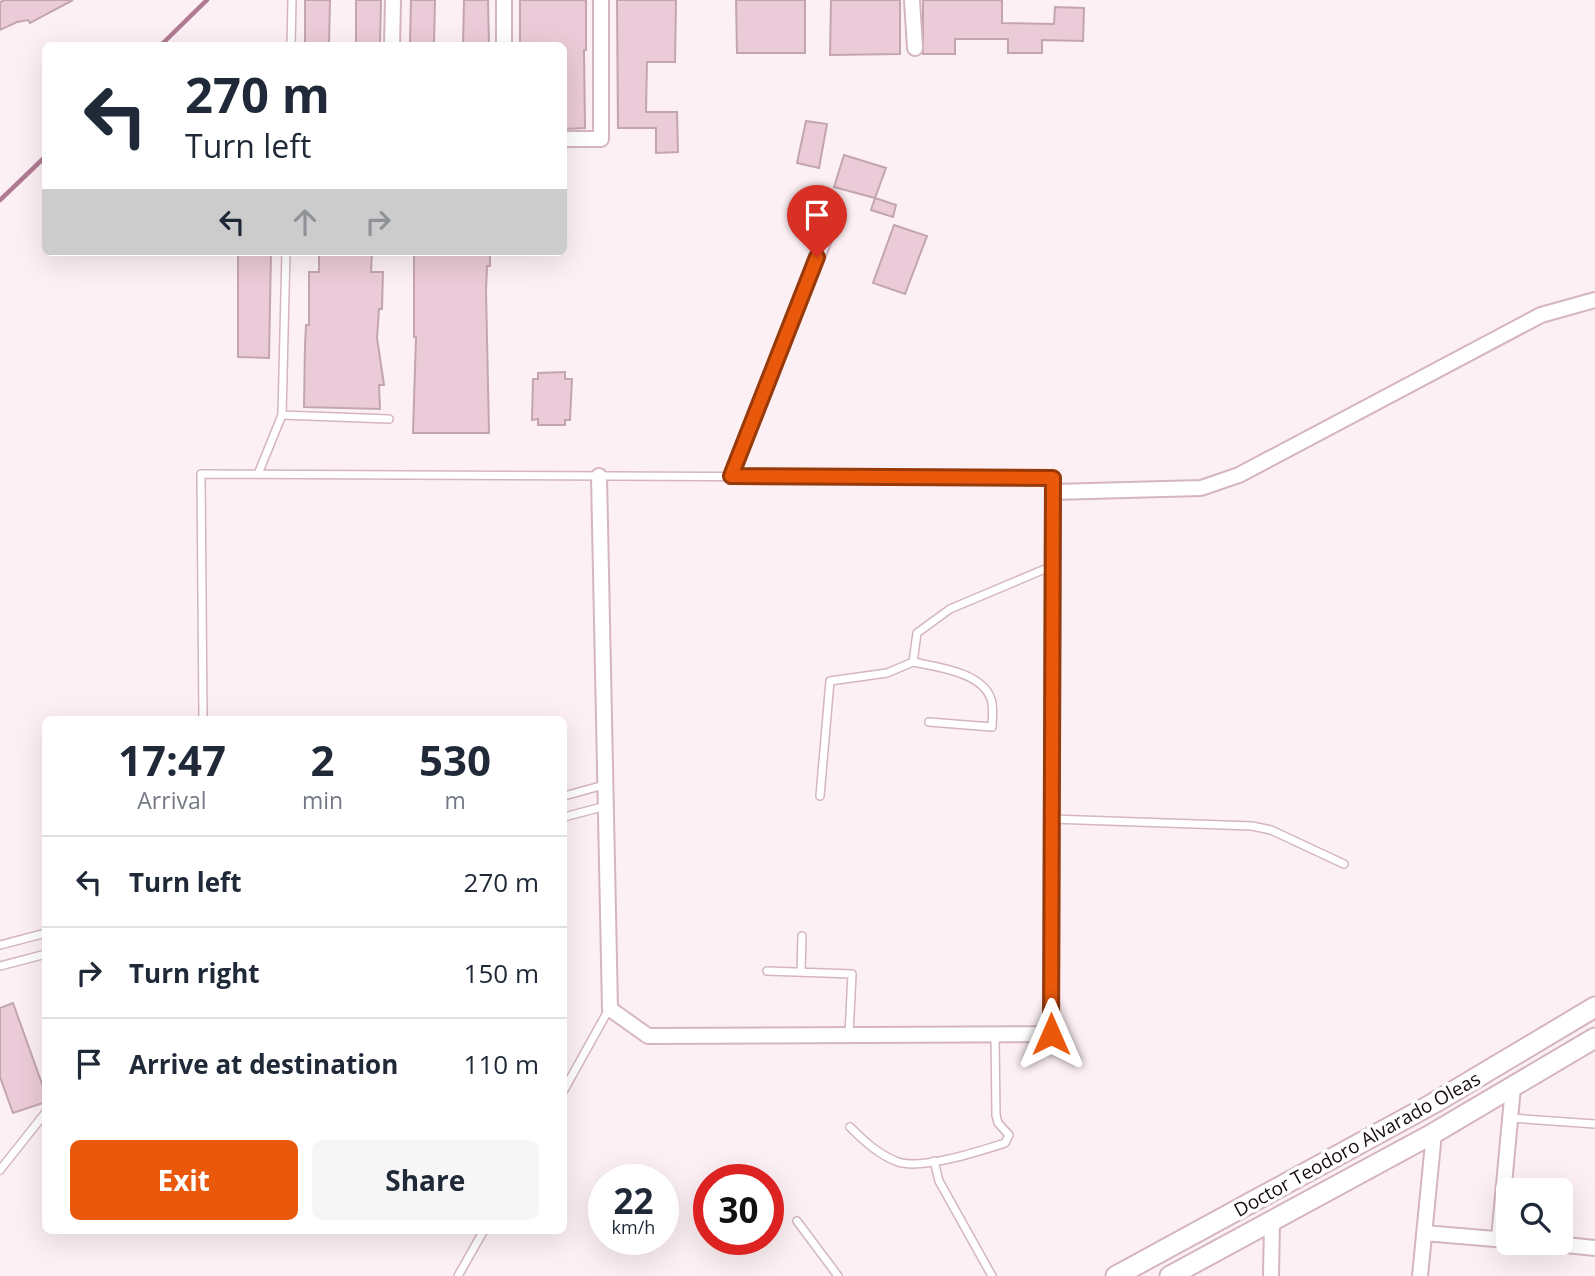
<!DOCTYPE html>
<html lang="en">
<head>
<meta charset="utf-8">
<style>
  body { margin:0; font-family:"Open Sans",sans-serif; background:#f6f6f7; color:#1f2937; height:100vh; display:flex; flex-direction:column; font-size:26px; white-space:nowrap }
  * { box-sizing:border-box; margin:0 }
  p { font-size:23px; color:#747a83 }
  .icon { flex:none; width:38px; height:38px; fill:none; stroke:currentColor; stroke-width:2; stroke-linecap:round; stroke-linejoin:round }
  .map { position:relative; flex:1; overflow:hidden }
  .details { position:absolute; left:42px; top:716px; width:525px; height:518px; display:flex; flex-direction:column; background:#fff; border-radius:10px; box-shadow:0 7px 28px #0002 }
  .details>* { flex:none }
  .banner { position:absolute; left:42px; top:42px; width:525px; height:214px; border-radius:10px; box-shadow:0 7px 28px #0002; background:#fff; color:#1f2937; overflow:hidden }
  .tools { position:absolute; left:1496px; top:1178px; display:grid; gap:14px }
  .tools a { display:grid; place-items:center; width:77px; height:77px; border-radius:10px; background:#fff; box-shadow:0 7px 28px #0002; font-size:35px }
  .speed { position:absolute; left:588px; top:1164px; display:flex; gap:14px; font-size:35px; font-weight:700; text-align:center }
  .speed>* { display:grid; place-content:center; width:91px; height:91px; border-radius:50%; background:#fff; box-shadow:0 7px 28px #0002; line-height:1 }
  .speed small { font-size:18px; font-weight:400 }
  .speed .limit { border:10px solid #d22; background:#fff; color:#111 }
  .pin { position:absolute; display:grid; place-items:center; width:60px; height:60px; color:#fff; margin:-72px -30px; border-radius:50% 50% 50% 0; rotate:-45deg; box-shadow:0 0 7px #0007 }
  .pin .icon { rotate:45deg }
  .me { position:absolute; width:77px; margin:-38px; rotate:0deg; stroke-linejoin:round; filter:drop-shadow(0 0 5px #0008) }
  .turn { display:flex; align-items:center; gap:24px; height:147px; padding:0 28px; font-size:32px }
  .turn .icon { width:91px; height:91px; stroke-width:2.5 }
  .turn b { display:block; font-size:49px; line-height:60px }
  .lanes { display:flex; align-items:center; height:66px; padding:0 28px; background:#0003; justify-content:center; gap:35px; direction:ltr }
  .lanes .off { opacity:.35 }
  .eta { display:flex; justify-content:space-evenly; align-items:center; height:119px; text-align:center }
  .eta b { font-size:42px; font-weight:700; line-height:49px }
  .primary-button { display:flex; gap:14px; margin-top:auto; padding:14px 28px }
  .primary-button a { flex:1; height:80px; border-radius:10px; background:#ea580c; color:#fff; font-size:28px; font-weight:700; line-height:80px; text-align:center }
  .primary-button a+a { background:#f6f6f7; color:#1f2937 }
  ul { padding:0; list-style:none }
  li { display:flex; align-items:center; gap:21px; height:91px; padding:0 28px; border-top:2px solid #e0e1e3 }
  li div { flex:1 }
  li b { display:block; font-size:26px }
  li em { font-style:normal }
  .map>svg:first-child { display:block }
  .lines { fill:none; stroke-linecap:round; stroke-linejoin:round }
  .stream { stroke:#b07b91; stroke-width:4.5 }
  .building { fill:#ebcbd7; stroke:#c3a5b0; stroke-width:2 }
  .lane-casing { stroke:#d4b5c1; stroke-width:10 }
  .street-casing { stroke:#d4b5c1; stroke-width:18 }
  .secondary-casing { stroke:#d4b5c1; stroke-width:23 }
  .lane { stroke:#fff; stroke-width:7 }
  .street { stroke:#fff; stroke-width:14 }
  .secondary { stroke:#fff; stroke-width:19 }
  .route-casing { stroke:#983908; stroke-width:18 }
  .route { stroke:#ea580c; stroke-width:12 }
  .labels { text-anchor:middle; stroke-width:7; stroke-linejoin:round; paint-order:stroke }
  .street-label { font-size:19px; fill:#160c10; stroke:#fff }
</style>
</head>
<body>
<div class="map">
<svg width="1595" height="1276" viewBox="0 0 1595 1276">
  <rect width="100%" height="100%" fill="#fdf0f4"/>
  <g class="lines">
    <path class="stream" d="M160,46L207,0
      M0,200L46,156"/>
  </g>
  <path class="building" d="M5,0H73L30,23L28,20L17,22L0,30V2Z
    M305,0H330L329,44H305Z
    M356,0H381L380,44H356Z
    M411,0H435L434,43H410Z
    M464,0H488L489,44H463Z
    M520,0H586V50H584L585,128L564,129V46H520Z
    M617,0H676L675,62H647L646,112H677L678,152L656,153V128H618Z
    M736,0H805V53H737Z
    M831,0H900V54L830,55Z
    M923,0H1002V23L1054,24L1055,7L1084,8L1083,41L1042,40V53H1008V39H955V54H923Z
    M806,121L827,124L819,168L797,163Z
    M844,155L886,168L875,198L834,187Z
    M875,198L896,205L893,217L871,210Z
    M894,225L927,236L905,294L873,283Z
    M238,252H271L269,358L238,357Z
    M319,252H372L371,272H383L382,309H379L377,338L384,385H379L380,409L304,407L305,345L306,325H309V272H319Z
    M414,252H490V266H487L486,290L489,433H413L416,337H414Z
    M565,372V379H572L570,420H565V425H538V419L532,420L533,379H538V373Z
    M13,1003L46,1095V1102L13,1113L0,1077V1008Z"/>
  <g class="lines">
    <g class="lane-casing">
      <path id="lane" d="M291,46L292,0
        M282,415L389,419
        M258,474L282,415L286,252
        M203,719L201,474L1053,478V492
        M929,722L992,727C992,719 994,707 991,699C982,672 937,667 913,662L917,633L950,609L1052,566
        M564,796L604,785
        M820,796L830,681L887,673L913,662
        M564,817L606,806
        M1052,819L1252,826L1271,830L1344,864
        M0,945L46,933
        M0,966L46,954
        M767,971L852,974L849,1035
        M801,972L802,936
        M564,1090L609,1009
        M1511,1118L1595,1124
        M850,1127C864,1141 879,1155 898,1162C922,1170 980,1151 1005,1143L1009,1135L998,1123L996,1115L995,1035
        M934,1161L939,1181L992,1276
        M0,1170L46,1112
        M797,1221L838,1276
        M458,1276L484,1230"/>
    </g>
    <g class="street-casing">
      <path id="street" d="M912,0L915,48
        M392,46L393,0
        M504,46V0
        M564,139H601V0
        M599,476L610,1009L648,1036L1051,1034L1053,492L1201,488L1239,475L1541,315L1595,300
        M731,476L836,209
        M1424,1233L1507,1240
        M1499,1239L1513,1087
        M1537,1242L1595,1248
        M1271,1276L1272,1222
        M1420,1276L1434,1133"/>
    </g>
    <g class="secondary-casing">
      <path id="secondary" d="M1116,1276L1434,1103L1595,1007
        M1170,1276L1434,1133L1595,1038"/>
    </g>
    <use href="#lane" class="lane"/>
    <use href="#street" class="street"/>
    <use href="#secondary" class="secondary"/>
  </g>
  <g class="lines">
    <g class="route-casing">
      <path id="route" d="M817,257L731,476L1053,478L1051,1034"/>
    </g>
    <use href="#route" class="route"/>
  </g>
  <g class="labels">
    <g class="street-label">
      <text transform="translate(1357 1144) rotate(-29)" y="7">Doctor Teodoro Alvarado Oleas</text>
    </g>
  </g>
</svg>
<div class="tools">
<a><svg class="icon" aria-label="search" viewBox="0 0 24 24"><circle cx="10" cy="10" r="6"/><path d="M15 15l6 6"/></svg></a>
</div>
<div class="speed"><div>22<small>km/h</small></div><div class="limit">30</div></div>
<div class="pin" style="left:817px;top:257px;background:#d93025"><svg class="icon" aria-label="arrive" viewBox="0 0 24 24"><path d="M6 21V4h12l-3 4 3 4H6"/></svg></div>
<svg class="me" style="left:1051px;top:1034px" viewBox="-20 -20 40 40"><path d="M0-17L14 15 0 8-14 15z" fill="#ea580c" stroke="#fff" stroke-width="4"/></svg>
<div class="banner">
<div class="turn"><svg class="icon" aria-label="left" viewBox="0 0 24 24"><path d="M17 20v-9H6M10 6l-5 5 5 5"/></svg><div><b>270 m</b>Turn left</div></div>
<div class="lanes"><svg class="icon" aria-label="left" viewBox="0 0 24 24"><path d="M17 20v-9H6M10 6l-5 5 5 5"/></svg><svg class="icon off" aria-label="ahead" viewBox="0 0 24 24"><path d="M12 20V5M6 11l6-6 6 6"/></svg><svg class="icon off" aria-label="right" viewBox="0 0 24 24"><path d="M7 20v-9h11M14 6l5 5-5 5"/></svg></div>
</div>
<section class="details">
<div class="eta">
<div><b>17:47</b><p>Arrival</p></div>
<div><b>2</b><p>min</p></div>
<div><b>530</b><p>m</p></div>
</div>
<ul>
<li><svg class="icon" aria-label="left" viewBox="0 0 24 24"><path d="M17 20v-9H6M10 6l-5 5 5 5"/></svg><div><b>Turn left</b></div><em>270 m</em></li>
<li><svg class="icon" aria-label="right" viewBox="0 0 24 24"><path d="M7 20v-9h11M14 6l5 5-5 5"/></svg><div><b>Turn right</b></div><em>150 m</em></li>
<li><svg class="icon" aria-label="arrive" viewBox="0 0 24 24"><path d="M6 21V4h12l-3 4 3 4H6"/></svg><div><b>Arrive at destination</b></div><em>110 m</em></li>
</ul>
<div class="primary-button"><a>Exit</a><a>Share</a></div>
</section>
</div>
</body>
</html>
